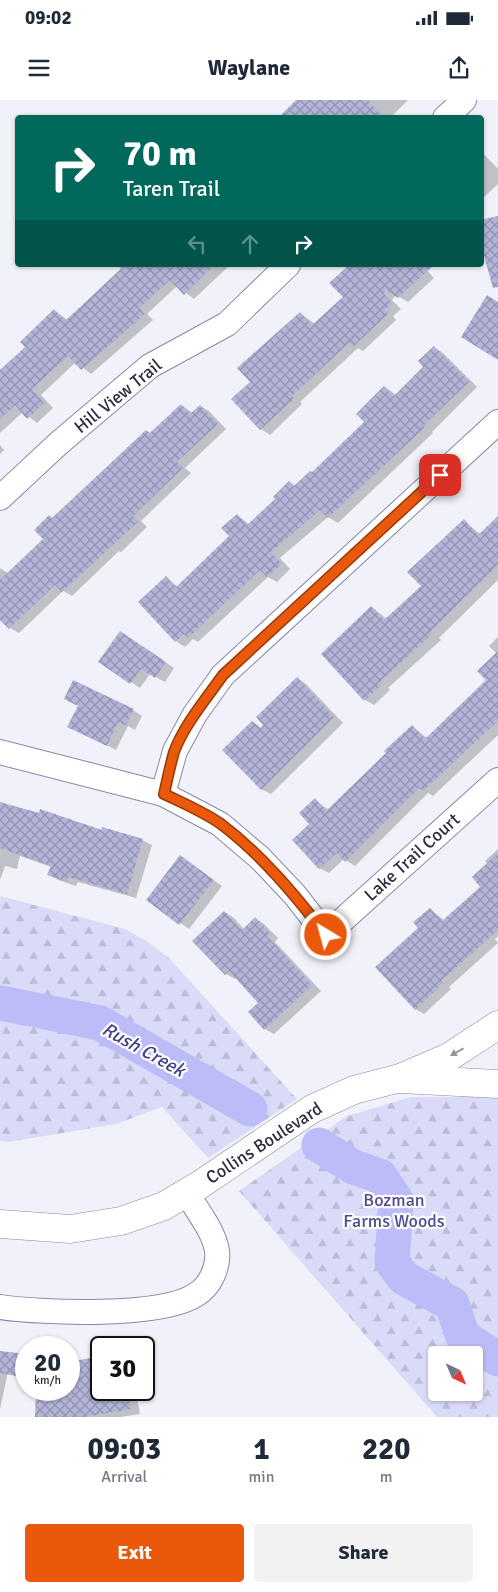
<!DOCTYPE html>
<html lang="en">
<head>
<meta charset="utf-8">
<style>
  body { margin:0; font-family:Signika,sans-serif; background:#f2f2f3; color:#1f2937; height:100vh; display:flex; flex-direction:column; font-size:19px; white-space:nowrap }
  * { box-sizing:border-box; margin:0 }
  p { font-size:16px; color:#747a83 }
  .icon { flex:none; width:28px; height:28px; fill:none; stroke:currentColor; stroke-width:2; stroke-linecap:round; stroke-linejoin:round }
  .map { position:relative; height:1317px; overflow:hidden }
  .side { display:flex; flex-direction:column; background:#fff; flex:1 }
  .side>* { flex:none }
  .guide { position:absolute; left:15px; top:15px; width:469px; height:152px; border-radius:5px; box-shadow:0 1px 4px #0004; background:#00695c; color:#fff; overflow:hidden }
  .needle { width:32px; rotate:136deg }
  .buttons { position:absolute; left:428px; top:1246px; display:grid; gap:10px }
  .buttons a { display:grid; place-items:center; width:55px; height:55px; border-radius:5px; background:#fff; box-shadow:0 1px 4px #0004; font-size:25px }
  .speed { position:absolute; left:15px; top:1236px; display:flex; gap:10px; font-size:25px; font-weight:700; text-align:center }
  .speed>* { display:grid; place-content:center; width:65px; height:65px; border-radius:50%; background:#fff; box-shadow:0 1px 4px #0004; line-height:1 }
  .speed small { font-size:12px; font-weight:400 }
  .speed .limit { border:2px solid #111; border-radius:8px; background:#fff; color:#111 }
  .pin { position:absolute; display:grid; place-items:center; width:42px; height:42px; color:#fff; margin:-21px; border-radius:10px; box-shadow:0 2px 8px #0006 }
  .me { position:absolute; width:55px; margin:-28px; rotate:323deg; stroke-linejoin:round; filter:drop-shadow(0 0 4px #0008) }
  .turn { display:flex; align-items:center; gap:18px; height:105px; padding:0 25px; font-size:22px }
  .turn .icon { width:65px; height:65px; stroke-width:2.5 }
  .turn b { display:block; font-size:35px; line-height:42px }
  .lanes { display:flex; align-items:center; height:48px; padding:0 25px; background:#0003; justify-content:center; gap:25px; direction:ltr }
  .lanes .off { opacity:.35 }
  .eta { display:flex; justify-content:space-evenly; align-items:center; height:85px; text-align:center }
  .eta b { font-size:30px; font-weight:700; line-height:35px }
  .cta { display:flex; gap:10px; margin-top:auto; padding:10px 25px }
  .cta a { flex:1; height:58px; border-radius:5px; background:#ea580c; color:#fff; font-size:20px; font-weight:700; line-height:58px; text-align:center }
  .cta a+a { background:#f2f2f3; color:#1f2937 }
  .status { display:flex; justify-content:space-between; align-items:center; height:35px; padding:0 25px; background:#fff; direction:ltr }
  .status svg { height:14px; fill:currentColor }
  header { display:flex; justify-content:space-between; align-items:center; height:65px; padding:0 25px; background:#fff; font-size:22px; font-weight:700 }
  .map>svg:first-child { display:block }
  .forest { fill:url(#forest-firs); fill-rule:evenodd }
  .shadow { fill:#0003 }
  .lines { fill:none; stroke-linecap:round; stroke-linejoin:round }
  .river { stroke:#bbbcf8; stroke-width:35 }
  .building { fill:url(#building-cross-hatch) }
  .minor-casing { stroke:#8788a9; stroke-width:26 }
  .tertiary-casing { stroke:#8788a9; stroke-width:29 }
  .minor { stroke:#fff; stroke-width:24 }
  .tertiary { stroke:#fff; stroke-width:28 }
  .oneway { fill:#96969e }
  .route-casing { stroke:#983908; stroke-width:12 }
  .route { stroke:#ea580c; stroke-width:9 }
  .labels { text-anchor:middle; stroke-width:4.5; stroke-linejoin:round; paint-order:stroke }
  .street-label { font-size:18px; fill:#2e2e3c; stroke:#fff }
  .park-label { font-size:18px; fill:#504c93; stroke:#fff }
  .water-label { font-size:19px; font-style:italic; fill:#474289; stroke:#fff }
</style>
</head>
<body>
<div class="status"><b>09:02</b><svg viewBox="0 0 49 12"><path d="M0 12V9h3v3zM5 12V6h3v6zM10 12V3h3v9zM15 12V0h3v12zM26 1h20v11H26zM47 4h2v5h-2z"/></svg></div>
<header><svg class="icon" aria-label="menu" viewBox="0 0 24 24"><path d="M4 6h16M4 12h16M4 18h16"/></svg>Waylane<svg class="icon" aria-label="share" viewBox="0 0 24 24"><path d="M12 15V3M7 8l5-5 5 5M5 13v7h14v-7"/></svg></header>
<div class="map">
<svg width="498" height="1317" viewBox="0 0 498 1317">
  <defs>
    <pattern id="forest-firs" width="22" height="20" patternUnits="userSpaceOnUse" patternTransform="scale(1.25)"><rect width="22" height="20" fill="#dadbf9"/><path d="M5 1l3.5 6h-7zM16 11l3.5 6h-7z" fill="#bbbcd6"/></pattern>
    <pattern id="building-cross-hatch" width="8" height="8" patternUnits="userSpaceOnUse" patternTransform="scale(1.25)"><rect width="8" height="8" fill="#b3b4d7"/><path d="M0 0l8 8M0 8l8-8" fill="none" stroke="#9293b0"/></pattern>
  </defs>
  <rect width="100%" height="100%" fill="#f1f2f9"/>
  <path class="forest" d="M0,796L125,829L148,842L169,858L297,999L208,1058L162,1007L116,1024L9,1042L0,1041Z
    M411,997H498V1317H437L239,1091L347,1016ZM436,1255H474V1292H436Z"/>
  <path class="shadow" d="M316,0H408L390,18H279Z
    M481,51L498,69V84L481,100Z
    M118,165H230L194,199L177,186L147,214L153,220L91,274L76,262L41,295L53,308L37,323L23,312L0,333V272L26,247L55,211L68,220L122,170Z
    M351,165H422L434,178L408,202L396,195L392,200L401,209L393,216L396,220L363,251L358,248L300,302L302,304L270,335L261,329L251,282L300,213L315,224L344,197Z
    M434,247L443,253L477,287L432,332L433,333L338,423L328,417L280,458L290,469L277,482L268,477L198,542L193,539L185,547L176,541L140,502L166,478L178,487L230,436L237,415L249,424L276,399L289,382L296,386L313,373L366,322L385,287L396,295L425,267Z
    M181,305L193,313L200,306L209,311L226,329L185,368L191,373L141,421L147,427L121,452L119,451L72,496L63,491L19,533L10,528L0,518V468L9,474L44,439L53,419Z
    M0,345L4,350L0,354Z
    M498,417V480L439,538L441,540L388,588L390,590L374,605L365,600L372,507L387,519L423,486L464,421L480,434Z
    M498,537V635L433,696L428,693L355,766L344,759L329,773L319,768L311,724L315,700L329,710L388,653L412,626L427,638L488,580L497,554L489,546Z
    M130,538L174,568L165,582L150,574L140,588L100,562Z
    M297,578L306,584L343,623L271,694L261,689L252,623L262,629Z
    M133,610L142,616L135,630L128,626L116,650L78,631Z
    M0,703L102,732L142,740L152,745L136,798L78,782L76,786L58,780L49,774L51,767L20,756L17,769L5,766L0,780Z
    M498,749V836L495,839L498,843L449,887L451,889L424,914L415,909L420,828L430,809L445,821L482,787L488,764L485,761Z
    M181,757L222,786L189,829L148,800Z
    M225,812L234,818L244,829L255,818L264,824L278,838L275,842L321,891L274,934L265,929L260,903L237,878L235,879L226,874Z
    M0,1252L11,1258L0,1309Z
    M101,1257V1290H136L140,1314L121,1317H36L37,1290H69V1258L78,1261Z"/>
  <g class="lines">
    <path class="river" d="M0,903L100,923L250,1009
      M319,1045L353,1067L380,1076L396,1100L392,1162L404,1178L452,1204L463,1237L498,1259"/>
  </g>
  <path class="building" d="M296,0H368L384,18H278Z
    M498,116V187L493,188L481,145V120Z
    M125,165H214L184,195L170,180L139,208L145,214L81,270L68,256L32,289L44,303L27,319L15,305L0,319V270L25,247L20,242L54,209L65,221Z
    M349,165H434L398,198L386,190L384,194L392,203L385,210L388,214L354,246L350,242L292,296L294,299L260,330L231,299L250,282L237,268L300,212L312,225L343,197L329,183Z
    M487,195L498,202V260L461,237Z
    M434,246L469,282L423,326L425,327L328,418L320,410L271,452L282,464L267,477L260,470L188,538L184,534L175,542L138,502L166,476L176,487L229,436L221,428L237,414L247,425L275,399L273,397L289,381L294,386L310,371L312,372L364,322L356,314L384,286L394,296L423,267L418,261Z
    M181,304L190,314L200,305L218,324L177,362L183,368L133,416L139,421L62,492L55,485L9,529L0,520V480L43,439L34,430L49,415L52,418L146,330L150,333Z
    M498,416V465L430,532L432,534L380,582L382,584L364,601L321,554L371,506L384,520L421,486L407,472L464,419L478,435Z
    M120,531L166,562L155,578L141,569L130,584L98,562Z
    M498,551V621L423,691L419,688L345,762L337,753L319,769L292,740L309,724L299,713L315,698L326,711L386,653L384,651L412,625L425,639L486,580L477,571Z
    M297,577L334,617L261,690L222,650L252,621L261,628L263,625L256,617Z
    M73,580L134,609L126,625L118,622L107,646L67,627L78,606L64,599Z
    M0,702L39,713L40,709L102,730V727L143,739L127,794L68,777L67,782L47,775L51,766L0,748Z
    M498,753V830L441,881L443,883L415,910L375,867L418,828L413,822L430,808L442,821L480,787L472,777Z
    M180,755L214,780L179,825L146,800Z
    M224,811L242,830L255,817L270,833L267,836L312,885L264,930L248,912L258,903L229,871L225,875L192,841Z
    M0,1251L26,1254V1278L0,1273Z
    M101,1256V1290H128L131,1309L85,1317H35L36,1290H69V1262Z"/>
  <g class="lines">
    <g class="minor-casing">
      <path id="minor" d="M445,18L464,0
        M0,398L59,343L150,266L227,224L288,165
        M0,652L163,694L220,724L260,758L295,795L326,835L498,680
        M163,694L175,651L195,614L223,575L498,322
        M0,1207C42,1213 163,1218 197,1194C210,1186 219,1167 217,1151C214,1131 197,1111 187,1093"/>
    </g>
    <g class="tertiary-casing">
      <path id="tertiary" d="M401,979L498,984
        M0,1124L70,1129L121,1121L164,1106L201,1084L312,1009L354,990L400,978L449,957L498,925"/>
    </g>
    <use href="#minor" class="minor"/>
    <use href="#tertiary" class="tertiary"/>
  </g>
  <defs><path id="oneway-solid" d="M-6-.8H1V-3.2L6.5 0L1 3.2V.8H-6Z" transform="scale(1.25)"/></defs>
  <use class="oneway" href="#oneway-solid" transform="translate(457 952) rotate(151)"/>
  <g class="lines">
    <g class="route-casing">
      <path id="route" d="M326,835C295,795 262,755 221,724C204,712 183,703 164,694C167,681 170,666 174,652C184,625 206,599 223,575L440,375"/>
    </g>
    <use href="#route" class="route"/>
  </g>
  <g class="labels">
    <g class="street-label">
      <text transform="translate(118 296) rotate(-39)" y="6">Hill View Trail</text>
      <text transform="translate(412 757) rotate(-42)" y="6">Lake Trail Court</text>
      <text transform="translate(264 1043) rotate(-33)" y="6">Collins Boulevard</text>
    </g>
    <g class="park-label">
      <text x="394" y="1106">Bozman<tspan x="394" dy="21">Farms Woods</tspan></text>
    </g>
    <g class="water-label">
      <text transform="translate(144 949) rotate(29)" y="7">Rush Creek</text>
    </g>
  </g>
</svg>
<div class="buttons">
<a><svg class="needle" viewBox="-14 -14 28 28"><path d="M0-13l5 13h-10z" fill="#e53935"/><path d="M0 13l5-13h-10z" fill="#747a83"/></svg></a>
</div>
<div class="speed"><div>20<small>km/h</small></div><div class="limit">30</div></div>
<div class="pin" style="left:440px;top:375px;background:#d93025"><svg class="icon" aria-label="arrive" viewBox="0 0 24 24"><path d="M6 21V4h12l-3 4 3 4H6"/></svg></div>
<svg class="me" style="left:326px;top:835px" viewBox="-20 -20 40 40"><circle r="17" fill="#ea580c" stroke="#fff" stroke-width="3"/><path d="M0-11L8 9 0 5-8 9z" fill="#fff"/></svg>
<div class="guide">
<div class="turn"><svg class="icon" aria-label="right" viewBox="0 0 24 24"><path d="M7 20v-9h11M14 6l5 5-5 5"/></svg><div><b>70 m</b>Taren Trail</div></div>
<div class="lanes"><svg class="icon off" aria-label="left" viewBox="0 0 24 24"><path d="M17 20v-9H6M10 6l-5 5 5 5"/></svg><svg class="icon off" aria-label="ahead" viewBox="0 0 24 24"><path d="M12 20V5M6 11l6-6 6 6"/></svg><svg class="icon" aria-label="right" viewBox="0 0 24 24"><path d="M7 20v-9h11M14 6l5 5-5 5"/></svg></div>
</div>
</div>
<section class="side">
<div class="eta">
<div><b>09:03</b><p>Arrival</p></div>
<div><b>1</b><p>min</p></div>
<div><b>220</b><p>m</p></div>
</div>
<div class="cta"><a>Exit</a><a>Share</a></div>
</section>
</body>
</html>
